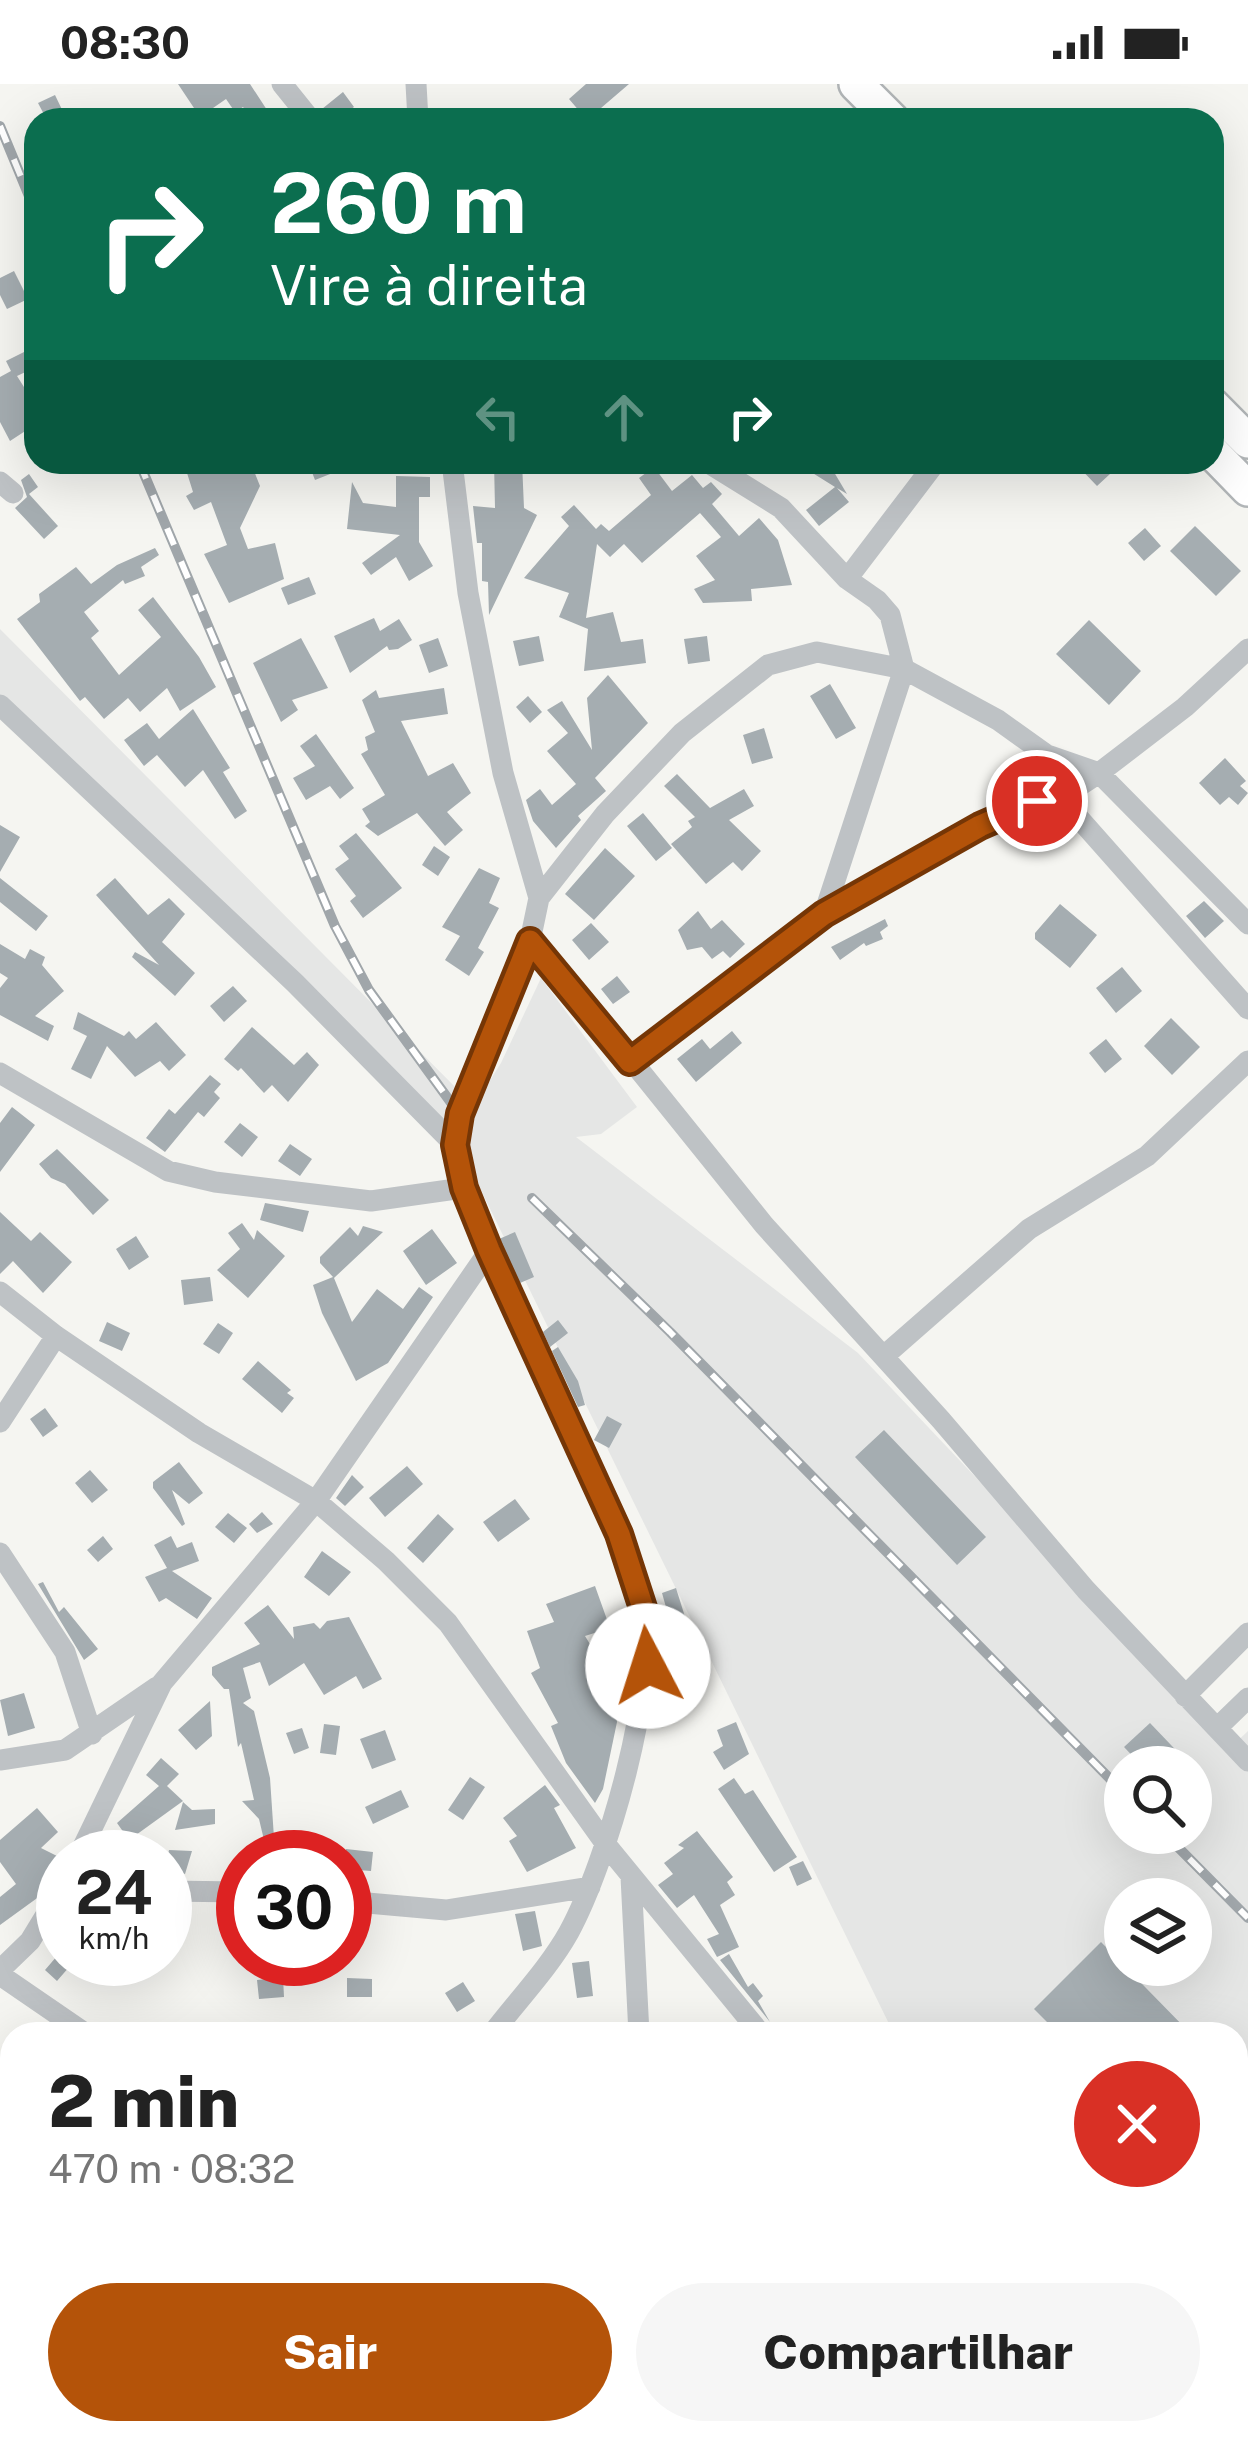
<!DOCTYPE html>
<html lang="pt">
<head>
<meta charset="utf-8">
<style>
  body { margin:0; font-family:"Public Sans",sans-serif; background:#f6f6f6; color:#222; height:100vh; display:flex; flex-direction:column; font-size:45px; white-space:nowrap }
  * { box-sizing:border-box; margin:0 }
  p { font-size:39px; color:#767676 }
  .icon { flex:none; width:66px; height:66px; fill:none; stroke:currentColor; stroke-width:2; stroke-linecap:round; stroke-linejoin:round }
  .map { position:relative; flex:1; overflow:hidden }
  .panel { position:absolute; left:0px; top:1938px; width:1248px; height:423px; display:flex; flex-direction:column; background:#fff; border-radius:36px 36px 0 0; box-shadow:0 12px 48px #0002 }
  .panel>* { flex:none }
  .banner { position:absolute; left:24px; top:24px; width:1200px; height:366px; border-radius:36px; box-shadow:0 12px 48px #0002; background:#0b6e4f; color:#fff; overflow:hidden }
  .buttons { position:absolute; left:1104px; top:1662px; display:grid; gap:24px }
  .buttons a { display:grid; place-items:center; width:108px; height:108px; border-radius:50%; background:#fff; box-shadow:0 12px 48px #0002; font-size:60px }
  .speed { position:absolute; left:36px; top:1746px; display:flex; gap:24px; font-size:60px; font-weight:700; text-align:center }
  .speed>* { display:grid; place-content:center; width:156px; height:156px; border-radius:50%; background:#fff; box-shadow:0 12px 48px #0002; line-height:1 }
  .speed small { font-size:30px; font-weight:400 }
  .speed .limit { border:18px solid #d22; background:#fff; color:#111 }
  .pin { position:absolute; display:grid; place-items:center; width:102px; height:102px; color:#fff; margin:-51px; border:6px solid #fff; border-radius:50%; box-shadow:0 3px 12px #0007 }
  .me { position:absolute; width:132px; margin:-66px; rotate:355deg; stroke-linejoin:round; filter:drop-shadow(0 0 9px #0008) }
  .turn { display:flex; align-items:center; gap:42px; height:252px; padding:0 48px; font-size:54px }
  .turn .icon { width:156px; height:156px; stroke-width:2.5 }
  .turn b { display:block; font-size:84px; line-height:102px }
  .lanes { display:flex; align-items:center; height:114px; padding:0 48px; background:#0003; justify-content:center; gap:60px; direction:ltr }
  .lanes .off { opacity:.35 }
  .round { display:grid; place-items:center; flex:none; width:126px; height:126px; border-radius:63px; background:#f6f6f6 }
  .head { display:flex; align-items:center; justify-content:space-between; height:204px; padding:0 48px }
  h1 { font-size:72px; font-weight:800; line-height:90px }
  .button { display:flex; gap:24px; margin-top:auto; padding:24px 48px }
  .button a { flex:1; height:138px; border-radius:72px; background:#b45309; color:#fff; font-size:48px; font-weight:800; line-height:138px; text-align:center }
  .button a+a { background:#f6f6f6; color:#222 }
  .status { display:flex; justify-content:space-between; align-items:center; height:84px; padding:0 60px; background:#fff; direction:ltr }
  .status svg { height:33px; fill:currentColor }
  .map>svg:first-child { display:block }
  .built { fill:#e5e6e5; fill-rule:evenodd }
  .building { fill:#a5adb1 }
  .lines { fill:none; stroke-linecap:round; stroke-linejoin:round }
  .trunk-casing { stroke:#b1b5b7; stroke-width:38 }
  .minor { stroke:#bec2c5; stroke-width:21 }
  .trunk { stroke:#fff; stroke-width:33 }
  .rail-casing { stroke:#a0a6aa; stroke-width:10 }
  .rail { stroke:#fff; stroke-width:6; stroke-dasharray:18; stroke-linecap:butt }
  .route-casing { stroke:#753606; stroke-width:30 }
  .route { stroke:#b45309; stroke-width:21 }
</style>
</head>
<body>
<div class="status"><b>08:30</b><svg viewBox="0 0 49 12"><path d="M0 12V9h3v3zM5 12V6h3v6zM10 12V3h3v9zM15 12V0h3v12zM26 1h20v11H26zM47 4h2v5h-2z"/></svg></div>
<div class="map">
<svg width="1248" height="2359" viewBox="0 0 1248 2359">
  <rect width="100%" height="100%" fill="#f5f5f1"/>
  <path class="built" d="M0,545L474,1022L501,979L541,894L637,1023L601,1050L576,1053L858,1269L1231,1663L1248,1647V2359H1082L1077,2349H1236V1950H894L472,1088L0,620ZM1125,1683H1191V1749H1125ZM1125,1815H1191V1881H1125Z"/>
  <path class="building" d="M178,0H250L267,26L253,36L243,23L235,28L226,15L200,33Z
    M586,0H629L587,36L569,15Z
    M343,8L354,23L337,36H326L322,25Z
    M55,11L67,36H47L38,19Z
    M14,187L28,215L7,225L0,211V194Z
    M36,262V283L17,292L36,322V340L10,357L0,338V293L11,287L6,277Z
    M221,378H272L254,387L260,402L240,444L248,465L275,459L284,495L229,519L204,470L227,461L211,418L194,426L186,412L193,408L187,389Z
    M308,378H358V379L315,396Z
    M494,378H522L524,424L537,431L489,531L488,498L482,497V459H477L473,422L495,424Z
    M795,378H828L847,410L837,404L849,418L819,442L806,426L835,403Z
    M1074,378H1123L1097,402Z
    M654,383L672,407L692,391L703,404L711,398L722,410L712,420L739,452L759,434L778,456L792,501L751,505L752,517L703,519L694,505L715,496L696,472L721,453L700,429L642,479L624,460L610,473L597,460L586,534L613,528L621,558L643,555L646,579L584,587L588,545L559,533L569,509L524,494L569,442L561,433L574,421L596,445L601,440L609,447L651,411L639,394Z
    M29,390L38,403L29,410L58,442L44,455L15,424L27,413L21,396Z
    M396,392L430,393V413H419V458L433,482L409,497L396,473L371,491L362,479L400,451L347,445L352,398L363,419L396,423Z
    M1195,442L1241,487L1216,512L1170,467Z
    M1145,444L1161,462L1144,477L1128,459Z
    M155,464L159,471L141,483L145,492L125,500L123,496L84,528L99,547L91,554L119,591L161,553L138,526L153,513L199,573L216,603L180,627L167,604L140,628L128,614L104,635L85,613L80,617L17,535L40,518L39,510L76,483L91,500L117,481Z
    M309,493L316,510L288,521L281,504Z
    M374,534L380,547L399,535L412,556L398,565L389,566L387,562L350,589L334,552Z
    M1089,536L1141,587L1109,621L1056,570Z
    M539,552L544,577L519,582L513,557Z
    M707,552L710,577L688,580L684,555Z
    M301,554L328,604L292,616L298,626L281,638L253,579Z
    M438,554L448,582L429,589L419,561Z
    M608,591L648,639L595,694L606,707L578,732L581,736L556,764L533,737L526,716L540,705L552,721L576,700L547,667L568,649L547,626L562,617L592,666L587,614Z
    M830,600L856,644L836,655L810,612Z
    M444,604L448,630L401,637L428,692L453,679L471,709L447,728L463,746L445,762L417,729L378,752L365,742L370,738L362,725L385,711L361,670L368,666L365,653L375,648L362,616L376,606L379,614Z
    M528,612L542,628L530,639L516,623Z
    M193,625L230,684L223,688L247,727L235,735L203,686L185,703L157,671L144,682L124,656L147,639L159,655Z
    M764,644L773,674L752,680L743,651Z
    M316,650L354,704L340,715L330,702L306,716L293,694L315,682L300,662Z
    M1225,674L1246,697L1240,702L1248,709L1238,721L1229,713L1220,721L1199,699Z
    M677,690L710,724L744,705L754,722L729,736L761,767L742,787L733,778L706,800L671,760L692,743L688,737L695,733L664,702Z
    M643,729L672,764L656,777L627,742Z
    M0,741L20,753L0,788Z
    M356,749L402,804L363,834L350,817L356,812L335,785L349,775L339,762Z
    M434,762L450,773L438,792L422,781Z
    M605,764L635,792L594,836L565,810Z
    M479,784L500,794L489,819L499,824L478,864L484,868L469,892L445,876L460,852L442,843Z
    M0,794L48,832L36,847L0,818Z
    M115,794L148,831L169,814L185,830L162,858L195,889L175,912L132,873L135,868L159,881L96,811Z
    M1204,817L1224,837L1205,854L1186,832Z
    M1060,820L1097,851L1070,884L1035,855V849Z
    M698,827L711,845L722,836L745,860L730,874L723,867L712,875L702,863L687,866L678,846Z
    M885,835L888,842L880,848L883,855L866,862L864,859L840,876L831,863Z
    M591,839L609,858L589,876L572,856Z
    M0,860L25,875L30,865L45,873L42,881L64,907L35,932L54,942L48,957L0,931V904L8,894L0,889Z
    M1122,883L1142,907L1116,929L1096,904Z
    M617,892L630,908L613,920L601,905Z
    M233,902L247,917L224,938L210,922Z
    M78,928L124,952L129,947L136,955L156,938L186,971L169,987L160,977L135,993L107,962L91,995L71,985L87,952L73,945Z
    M1171,934L1200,963L1172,991L1144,962Z
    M252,943L294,981L307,968L319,981L288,1018L272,1001L264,1009L241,984L238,987L224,975Z
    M732,947L742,959L696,998L677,975L702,955L710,965Z
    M1106,955L1122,975L1105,989L1089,969Z
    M210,991L221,1000L214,1008L220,1014L204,1033L198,1028L165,1068L146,1054L169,1025L175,1030Z
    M12,1023L35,1041L0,1088V1039Z
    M240,1039L258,1053L242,1073L224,1058Z
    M290,1060L312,1075L300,1092L278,1077Z
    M57,1065L109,1116L93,1131L65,1100L51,1094L39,1080Z
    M265,1119L309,1127L303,1148L260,1136Z
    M0,1128L31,1157L40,1148L72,1178L43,1209L13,1177L0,1190Z
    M242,1139L254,1156L257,1146L285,1172L248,1214L217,1186L240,1165L228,1149Z
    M363,1142L383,1148L334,1194L352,1238L377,1205L403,1225L419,1203L433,1213L388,1279L356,1297L322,1229L313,1201L333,1193L320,1179V1173L350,1143L358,1152Z
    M432,1145L457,1179L426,1201L403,1167Z
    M515,1148L534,1193L520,1199L499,1155Z
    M136,1152L149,1173L129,1186L116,1165Z
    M210,1193L213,1217L184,1221L181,1196Z
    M558,1236L568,1249L550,1263L543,1248Z
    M107,1238L130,1249L122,1267L99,1257Z
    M218,1239L233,1249L219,1270L203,1260Z
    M558,1263L578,1297L585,1321L578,1323L552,1267Z
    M258,1277L291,1306L287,1309L294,1314L282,1329L242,1295Z
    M45,1324L58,1342L43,1353L30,1335Z
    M607,1332L622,1340L609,1364L594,1356Z
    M884,1346L986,1453L957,1481L855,1373Z
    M179,1378L203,1409L189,1420L172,1406L185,1440L182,1442L153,1404V1398Z
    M407,1382L423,1400L385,1433L369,1414Z
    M90,1386L108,1406L92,1419L75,1399Z
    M352,1391L364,1403L345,1422L336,1414Z
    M515,1415L530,1435L498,1458L483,1438Z
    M262,1428L273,1440L257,1449L249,1440Z
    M228,1429L247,1444L234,1459L215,1443Z
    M438,1430L454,1445L423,1479L407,1464Z
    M103,1452L113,1465L98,1478L87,1466Z
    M171,1452L177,1464L192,1458L199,1477L172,1487L212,1514L197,1535L166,1514L159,1518L145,1493L167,1484L154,1461Z
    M322,1467L351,1488L329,1512L304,1493Z
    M43,1498L59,1528L64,1523L98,1565L84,1576L38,1500Z
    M595,1502L610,1544L585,1552L610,1593L617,1638L603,1705L595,1719L566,1679L551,1642L558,1639L531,1589L540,1584L527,1547L554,1538L546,1520Z
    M676,1504L686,1536L671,1541L662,1509Z
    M268,1521L294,1555L293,1543L314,1539L320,1545L327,1537L349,1533L382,1595L363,1605L356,1592L324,1611L304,1579L269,1602L260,1578L243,1584L251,1614L243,1619L254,1627L270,1694L274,1754L264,1756L259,1735L242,1717L254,1716L241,1659L238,1663L229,1605H224L212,1591V1583L260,1560L244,1539Z
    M24,1609L35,1644L8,1652L0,1616Z
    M210,1617L212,1652L196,1666L178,1646Z
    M736,1638L749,1670L724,1686L713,1668L723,1662L717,1646Z
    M1150,1639L1192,1683H1143L1124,1663Z
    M324,1640L340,1642L336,1671L320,1669Z
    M302,1644L309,1664L294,1670L286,1649Z
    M385,1646L396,1676L372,1685L360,1655Z
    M161,1674L179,1690L167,1702L183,1717L129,1756L117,1739L159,1702L146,1691Z
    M470,1693L485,1703L463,1736L448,1726Z
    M734,1694L745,1710L753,1706L797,1773L774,1788L718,1705Z
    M545,1701L560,1721L554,1724L576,1764L527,1788L509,1757L517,1752L503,1734Z
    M401,1706L409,1723L373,1740L365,1723Z
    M183,1718L192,1726L215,1725V1740L175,1746Z
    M37,1724L58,1748L41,1764L61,1774L40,1812L0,1841V1813L16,1800L0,1778V1756Z
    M697,1747L733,1793L727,1798L735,1811L720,1821L739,1863L717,1873L707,1855L719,1850L694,1811L677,1824L658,1801L673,1790L664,1779L684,1764L678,1761Z
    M346,1765L373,1768L371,1787L345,1785Z
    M169,1766L192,1767L185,1790L165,1784Z
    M803,1777L812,1795L797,1802L789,1783Z
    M535,1827L542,1862L523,1867L515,1830Z
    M1101,1858L1191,1950H1059L1034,1925Z
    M729,1870L748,1903L753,1899L763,1912L758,1917L770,1938L720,1876Z
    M57,1872L70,1882L57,1897L45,1886Z
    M589,1877L593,1912L577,1914L572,1879Z
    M283,1893L284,1913L259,1915L257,1896Z
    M347,1894L372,1895V1913H347Z
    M463,1898L475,1917L457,1928L445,1909Z"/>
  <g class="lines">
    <g class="trunk-casing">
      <path id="trunk" d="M856,0L892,36
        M1212,321L1248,357
        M1212,368L1248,405"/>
    </g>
    <path class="minor" d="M282,0L311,36
      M416,0L418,36
      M452,378L468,509L503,689L539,814L530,857L456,1041C452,1109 494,1177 522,1238C545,1287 568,1337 590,1387C610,1431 633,1476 643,1523C659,1600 607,1778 569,1848C549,1884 517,1917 492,1950
      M707,378L781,424L847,495L877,516L890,531L904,585L824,830
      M0,398L13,409
      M847,495L936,378
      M0,621L295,899L455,1061
      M1047,671L1061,714L1248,925
      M539,814L605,730L682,649L768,581L817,568L904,585L998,636L1047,671L1099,689L1248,840
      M530,857L574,905L764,1141L941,1336L1086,1506L1248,1677
      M630,978L824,830L980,742L1037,717L1061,714L1099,689L1185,623L1248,565
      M0,989L168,1087L215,1098L371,1117L463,1104
      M0,1208L56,1252L199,1349L316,1417L386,1477L448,1539L607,1762L761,1950
      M884,1272L1029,1145L1147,1072L1248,977
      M0,1338L56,1252
      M0,1469L65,1568L92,1650
      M1185,1612L1248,1549
      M1217,1644L1248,1614
      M0,1676L65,1666L157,1603
      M78,1773L162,1599L316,1417L489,1167
      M631,1793L639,1950
      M165,1807L243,1808
      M345,1817L446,1826L590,1803
      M0,1886L30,1857L63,1803
      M0,1891L86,1950
      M1133,2349L1143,2359
      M382,2359L383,2349
      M755,2359L757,2349"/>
    <use href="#trunk" class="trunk"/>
    <g class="rail-casing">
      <path id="rail" d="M0,42L36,129
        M139,378L335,842L369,906L460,1031
        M532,1114L670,1248L1125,1710
        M1164,1749L1248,1834"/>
    </g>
    <use href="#rail" class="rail"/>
  </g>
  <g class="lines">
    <g class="route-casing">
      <path id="route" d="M648,1582L643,1524L619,1450L489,1166L464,1104L455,1061L460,1030L530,857L630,978L824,830L980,742L1037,717"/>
    </g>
    <use href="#route" class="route"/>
  </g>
</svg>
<div class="buttons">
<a><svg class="icon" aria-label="search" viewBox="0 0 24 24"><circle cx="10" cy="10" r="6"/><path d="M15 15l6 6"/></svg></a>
<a><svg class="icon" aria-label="layers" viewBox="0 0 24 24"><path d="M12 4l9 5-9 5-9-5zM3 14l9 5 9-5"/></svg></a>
</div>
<div class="speed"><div>24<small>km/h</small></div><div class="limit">30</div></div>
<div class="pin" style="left:1037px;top:717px;background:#d93025"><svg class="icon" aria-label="arrive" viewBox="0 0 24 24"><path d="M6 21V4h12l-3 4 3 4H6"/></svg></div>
<svg class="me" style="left:648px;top:1582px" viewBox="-20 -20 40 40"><circle r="19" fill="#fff"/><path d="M0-13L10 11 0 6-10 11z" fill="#b45309"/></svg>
<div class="banner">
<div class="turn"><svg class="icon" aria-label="right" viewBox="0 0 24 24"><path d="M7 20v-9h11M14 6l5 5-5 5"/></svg><div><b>260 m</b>Vire à direita</div></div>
<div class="lanes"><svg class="icon off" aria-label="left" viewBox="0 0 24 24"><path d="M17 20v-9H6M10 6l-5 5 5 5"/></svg><svg class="icon off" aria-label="ahead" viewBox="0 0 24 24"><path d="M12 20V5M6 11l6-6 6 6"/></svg><svg class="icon" aria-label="right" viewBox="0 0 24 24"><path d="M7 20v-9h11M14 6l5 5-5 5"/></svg></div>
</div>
<section class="panel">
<div class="head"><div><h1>2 min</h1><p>470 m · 08:32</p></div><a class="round" style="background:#d93025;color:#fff"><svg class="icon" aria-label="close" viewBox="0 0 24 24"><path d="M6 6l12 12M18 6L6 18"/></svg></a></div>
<div class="button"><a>Sair</a><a>Compartilhar</a></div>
</section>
</div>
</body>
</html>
